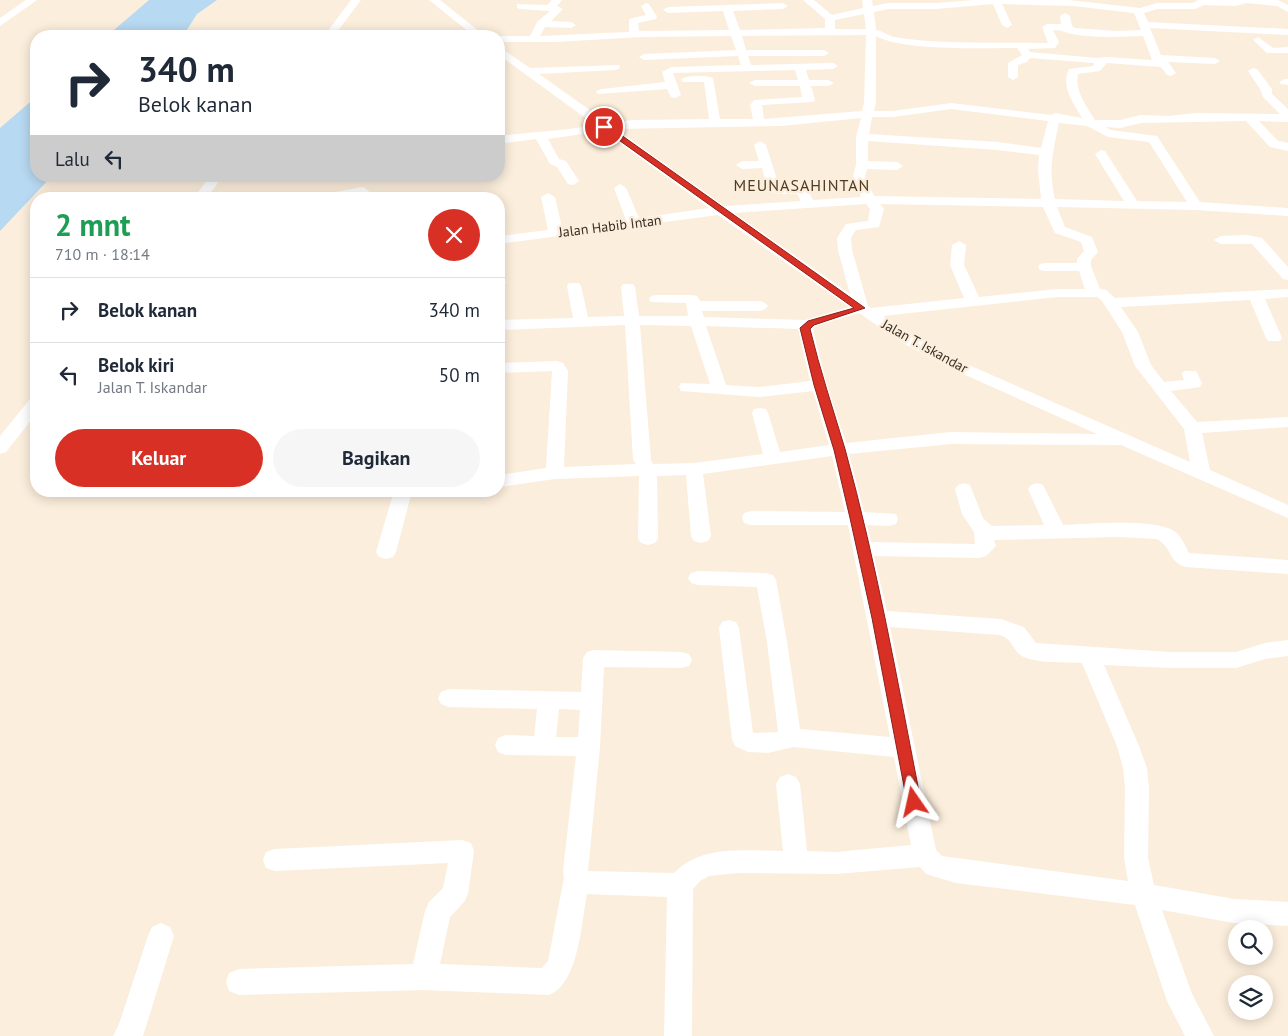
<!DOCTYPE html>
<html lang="id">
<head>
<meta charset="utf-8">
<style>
  body { margin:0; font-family:"PT Sans",sans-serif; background:#f6f6f7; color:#1f2937; height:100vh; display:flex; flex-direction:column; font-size:19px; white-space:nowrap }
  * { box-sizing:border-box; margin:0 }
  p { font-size:16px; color:#747a83 }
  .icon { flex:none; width:28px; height:28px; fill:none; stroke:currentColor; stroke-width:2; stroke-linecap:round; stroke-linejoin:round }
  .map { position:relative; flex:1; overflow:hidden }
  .panel { position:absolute; left:30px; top:192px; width:475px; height:305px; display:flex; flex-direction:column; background:#fff; border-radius:20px; box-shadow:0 2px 12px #0003 }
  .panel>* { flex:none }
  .hud { position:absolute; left:30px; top:30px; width:475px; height:152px; border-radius:20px; box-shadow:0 2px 12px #0003; background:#fff; color:#1f2937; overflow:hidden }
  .buttons { position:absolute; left:1228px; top:920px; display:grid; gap:10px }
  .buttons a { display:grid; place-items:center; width:45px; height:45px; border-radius:50%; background:#fff; box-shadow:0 2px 12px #0003; font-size:25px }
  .pin { position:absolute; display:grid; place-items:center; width:42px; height:42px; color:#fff; margin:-21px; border:2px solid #fff; border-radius:50%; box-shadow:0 1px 5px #0007 }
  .me { position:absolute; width:55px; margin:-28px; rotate:349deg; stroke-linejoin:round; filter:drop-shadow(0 0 4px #0008) }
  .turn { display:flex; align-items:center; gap:18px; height:105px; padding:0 25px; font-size:22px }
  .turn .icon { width:65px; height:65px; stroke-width:2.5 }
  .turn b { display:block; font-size:35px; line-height:42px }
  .then { display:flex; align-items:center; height:48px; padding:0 25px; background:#0003; gap:10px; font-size:19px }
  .round { display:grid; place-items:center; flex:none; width:52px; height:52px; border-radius:26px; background:#f6f6f7 }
  .overview { display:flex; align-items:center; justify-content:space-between; height:85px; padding:0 25px }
  h1 { font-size:30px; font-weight:700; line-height:38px; color:#1e9e55 }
  .button { display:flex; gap:10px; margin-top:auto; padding:10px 25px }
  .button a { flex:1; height:58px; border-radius:30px; background:#d93025; color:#fff; font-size:20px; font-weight:700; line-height:58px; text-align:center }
  .button a+a { background:#f6f6f7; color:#1f2937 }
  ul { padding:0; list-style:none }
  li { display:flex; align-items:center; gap:15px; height:65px; padding:0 25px; border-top:1px solid #e0e1e3 }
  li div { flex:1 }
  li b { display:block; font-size:19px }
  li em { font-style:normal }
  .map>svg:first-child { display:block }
  .water { fill:#b7d9f1 }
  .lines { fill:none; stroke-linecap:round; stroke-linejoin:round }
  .minor { fill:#fff; fill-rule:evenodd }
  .route { fill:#d93025; stroke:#8d1f18 }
  .labels { text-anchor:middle; stroke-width:5; stroke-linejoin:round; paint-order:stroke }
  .far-street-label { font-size:14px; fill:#393025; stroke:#fceedc }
  .far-quarter-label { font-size:16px; letter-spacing:1px; fill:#4e3b22; stroke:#fceedc }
</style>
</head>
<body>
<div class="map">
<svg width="1288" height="1036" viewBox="0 0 1288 1036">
  <rect width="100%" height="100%" fill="#fceedc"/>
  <path class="water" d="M149,0H217L197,14L183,36H107Z
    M36,97V176H52L0,231V128Z"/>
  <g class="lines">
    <path class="minor" d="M26,0H37L0,26V18Z
      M351,0H361L334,36H324Z
      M429,0H440L485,36H474Z
      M552,0H562L557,6L563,9L551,21L571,22L576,25L571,28L545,27L540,36L629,32V19L646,15L641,6L646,3L649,4L657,17L656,19L638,23L639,31L729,30L723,11L668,13L663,10L668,7L783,3L788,6L783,9L733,11L740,30L825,28V19L803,0H814L832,15L863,8L862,0H872L873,6L888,3H936L973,0H1069L1140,8L1157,3H1193L1198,0H1278L1288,5V12L1277,6L1246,3L1236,6L1204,5L1195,9H1157L1144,13L1148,22L1288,29V35L1150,28L1161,55L1215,58L1220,61L1215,64L1168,62L1176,73L1171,76L1167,75L1161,67L1107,63L1100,71L1078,74C1074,90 1087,107 1095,120H1120L1141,115L1168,116L1196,113L1280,114L1263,97L1260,89L1248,71L1253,68L1257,69L1272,89V94L1288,109V122L1259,121L1278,141L1288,143V151L1270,147L1246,121L1141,123L1120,128L1105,127L1111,130L1157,136L1200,202L1288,208V216L1196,210L1057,207L1065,227L1092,237L1098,252L1091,260V266L1100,289L1106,290L1115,298L1288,289V297L1265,299L1282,338L1280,341H1268L1266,338L1250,300L1121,307L1138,332L1151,365L1164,382L1184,380L1182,374L1184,371H1196L1202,383L1200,387L1171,391L1197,422L1288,417V427L1202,433L1210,470L1288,505V518L1121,445L951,444L849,454L864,512L896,514L898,519L896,524L889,526L867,525L871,542L975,544L974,532L962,514L955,489L958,485L964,483L970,485L983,518L992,526L1044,525L1028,489L1031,485L1037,483L1043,485L1063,525C1088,524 1154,518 1174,531C1181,535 1185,546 1189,553L1288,560V574L1186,567C1168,562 1172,547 1157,539L1117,537L994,540L996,546L986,556L979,558L874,556L887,611L1001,619L1024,627L1036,643L1170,652H1236L1265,643L1288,640V656L1265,659L1236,668H1170L1104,665L1139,746L1147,768L1149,788L1148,858L1154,885L1234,899L1288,902V926L1234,923L1162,910L1192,994L1214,1036H1185L1167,1001L1135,905L956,883L926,874L920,867L836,874L737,873L709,876L700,881L693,889L692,1036H664L667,897L587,894C581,924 579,983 549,995L424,990L239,995L229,991L226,982L229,973L239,969L413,964L425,911L429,902L443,888L448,863L275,871L266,868L263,860L266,852L275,849L462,840L471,843L474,851L468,894L464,902L450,917L440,964L542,968L548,961L564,878L563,871L576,756L506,755L498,752L495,745L498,738L506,735L534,736L537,709L449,707L441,704L438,698L441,692L449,689L581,692L583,658L587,652L594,650L681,652L689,654L692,660L689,666L681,668L604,667L600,747L588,871L674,873C702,844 746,851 783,851L776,784L780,777L788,774L796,777L800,784L807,851L836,852L911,845L894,757L793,747L768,753L748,752L735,746L732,739L719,628L722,622L729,620L736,622L739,628L753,733L778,732L767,642L757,587L698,585L691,583L688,578L691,573L698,571L766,573L773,575L776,580L787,642L800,729L890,737L848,525H751L744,523L742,518L744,513L751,511L845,512L832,456L703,474L711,536L708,541L701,543L694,541L691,536L686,475L657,476L658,538L655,543L648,545L641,543L638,538L639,476L555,479L499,487V475L546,468L552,371L499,373V363L557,361L563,363L568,371L564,467L636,464L633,460L625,325L499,330V320L573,318L567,286L569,283H579L581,286L588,317L624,316L621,287L623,284H633L635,287L639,316H688L686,303L651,302L649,299L651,296L656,295H692L697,296L700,301H760L765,303L768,306L765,309L760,311H702L704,317L805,320L849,307L718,215L499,244V236L548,230L541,197L548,193L555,197L562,228L626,220L614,188L620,184L626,188L639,218L709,208L603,131L548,139L559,159L566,161L579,181L573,185L568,184L557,167L550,164L536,139L499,144V136C531,132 563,131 595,125L499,55V47L530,68L619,65L620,67L619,69L615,70L539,74L608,123L632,120L709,119L704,82H683L681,80L683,78C693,75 704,75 713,78L720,119H753L750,105L754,100L802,97L800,86H755L749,83L755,80H798L795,70L673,73L681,95L675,98L671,97L667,89L598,94L596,92L598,90L602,89L665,82L662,72L671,67L741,65L738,56L644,60L639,57L644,54L736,50L731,36L641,37L555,42H499V36H530L537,22L550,11L520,9L517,8V4L547,5ZM993,4L1002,25L1007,28L1012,25L1002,4L1073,6L1134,13L1141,30L1116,31L1075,28L1072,26L1070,16L1065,13L1060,16L1061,24H1047L1042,27L1048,43C998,42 943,45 894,37C887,35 883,31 876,30L874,12L888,9H936ZM864,14L866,29H835V20ZM1053,30C1064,30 1064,33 1072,34C1095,38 1120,37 1143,36L1152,60L1107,57L1097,58L1030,52L1028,49L1055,48L1059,42ZM866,35L864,103L862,111L764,119L762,105L813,102L815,100L811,86H828L834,83L828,80H809L806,70L833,69L838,66L833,63L751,65L748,56H824L829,53L824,50H746L742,36ZM876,36C901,51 985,48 1017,48L1022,55L1008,63V77L1013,80L1018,77V65L1027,62L1030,58L1094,63L1093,66L1069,69C1060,86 1074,104 1082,118L1055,113L1051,115L951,103L893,111H874L876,103ZM951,109L1048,121L1041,148L998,142L869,134L872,117H893ZM861,118L856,137V165L853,176L861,197L813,200L806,187L779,186L766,145L760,141L754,145L759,161H742L736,165L742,169L762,168L768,191L779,194H797L801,201L724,206L616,129L781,126ZM1059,123L1087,126L1108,137L1149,142L1187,202L1137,201L1105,151L1101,150L1095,154L1124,201L1055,199C1048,172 1053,150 1059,123ZM868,141L998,150L1039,155L1038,169L1041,199L874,196L865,176L867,169L897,170L903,166L897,162L868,161ZM866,204L870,209L868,221L846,224L837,238L838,250L850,294L734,213ZM880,204L1043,207L1055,233L1081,242L1084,251L1077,259V263H1045L1040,264L1038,267L1040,270L1045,271H1079L1085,289H1057L979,297L964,265L966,245L959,241L952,245L950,265L964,298L871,308L868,306L852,250L851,238L856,230L879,227L884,209ZM1057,297H1097L1102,301L1122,332L1135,366L1184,429L1190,462L962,362L915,337L883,316ZM859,313L903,343L950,368L1097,434L951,432L846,443L827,385L813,330L816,326ZM640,325L691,326L710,384L681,383L679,387L681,391L759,397L813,391L829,445L780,452L768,413L766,409L760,408L754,409L752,413L763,454L694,463L653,464L651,460ZM706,326L798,329L810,381L759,387L726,385ZM890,627L1000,635C1013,640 1010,645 1019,654C1031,664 1066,662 1082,663L1117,746L1123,768L1125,788L1124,858L1128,881L942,856L936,850ZM559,709L580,710L578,737H556Z
      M1258,37L1273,48L1288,47V53H1267L1253,40Z
      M1285,79H1288V85L1281,84L1279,82Z
      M210,176H223L206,199H193Z
      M363,187L369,191L368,194L341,199H312L318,195Z
      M1247,235L1262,238L1288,267V280L1283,279L1252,244H1221L1214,240L1221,236Z
      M499,278L504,279L506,282L504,287L499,288Z
      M36,398V414L6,452L0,454V436L30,399Z
      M394,491H412L396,552L393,557L386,559L379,557L376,552Z
      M161,923L170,927L174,936L143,1036H113L119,1024L148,936L152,927Z"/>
  </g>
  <path class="route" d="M602,125H607L865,308L814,325L810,329C820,370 833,409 845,449C877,565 898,684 921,802L919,806L914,808L909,806L907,802L872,618L850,518L834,450L814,385L800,328L808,321L854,308L602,128Z"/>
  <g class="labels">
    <g class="far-street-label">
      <text transform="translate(610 226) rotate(-7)" y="5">Jalan Habib Intan</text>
      <text transform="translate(925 346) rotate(29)" y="5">Jalan T. Iskandar</text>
    </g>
    <g class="far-quarter-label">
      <text x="802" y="191">MEUNASAHINTAN</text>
    </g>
  </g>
</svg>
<div class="buttons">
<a><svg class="icon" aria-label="search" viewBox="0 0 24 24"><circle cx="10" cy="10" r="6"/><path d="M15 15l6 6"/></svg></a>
<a><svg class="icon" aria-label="layers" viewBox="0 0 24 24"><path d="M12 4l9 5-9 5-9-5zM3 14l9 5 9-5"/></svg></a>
</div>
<div class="pin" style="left:604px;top:127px;background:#d93025"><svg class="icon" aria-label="arrive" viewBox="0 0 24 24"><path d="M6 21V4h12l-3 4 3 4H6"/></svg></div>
<svg class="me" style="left:914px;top:802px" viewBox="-20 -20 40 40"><path d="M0-17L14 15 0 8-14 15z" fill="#d93025" stroke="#fff" stroke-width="4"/></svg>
<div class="hud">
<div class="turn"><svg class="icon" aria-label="right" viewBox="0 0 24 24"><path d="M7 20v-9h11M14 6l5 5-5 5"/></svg><div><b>340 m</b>Belok kanan</div></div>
<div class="then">Lalu<svg class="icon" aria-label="left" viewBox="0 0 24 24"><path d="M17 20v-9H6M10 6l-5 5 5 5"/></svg></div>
</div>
<section class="panel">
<div class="overview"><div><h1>2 mnt</h1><p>710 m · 18:14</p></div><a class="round" style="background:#d93025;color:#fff"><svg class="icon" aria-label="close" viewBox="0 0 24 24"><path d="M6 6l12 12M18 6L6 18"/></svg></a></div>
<ul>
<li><svg class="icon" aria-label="right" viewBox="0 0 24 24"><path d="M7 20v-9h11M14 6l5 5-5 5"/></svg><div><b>Belok kanan</b></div><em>340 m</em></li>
<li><svg class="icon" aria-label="left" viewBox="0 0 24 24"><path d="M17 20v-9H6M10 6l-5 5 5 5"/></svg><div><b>Belok kiri</b><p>Jalan T. Iskandar</p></div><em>50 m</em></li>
</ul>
<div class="button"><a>Keluar</a><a>Bagikan</a></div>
</section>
</div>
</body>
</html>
